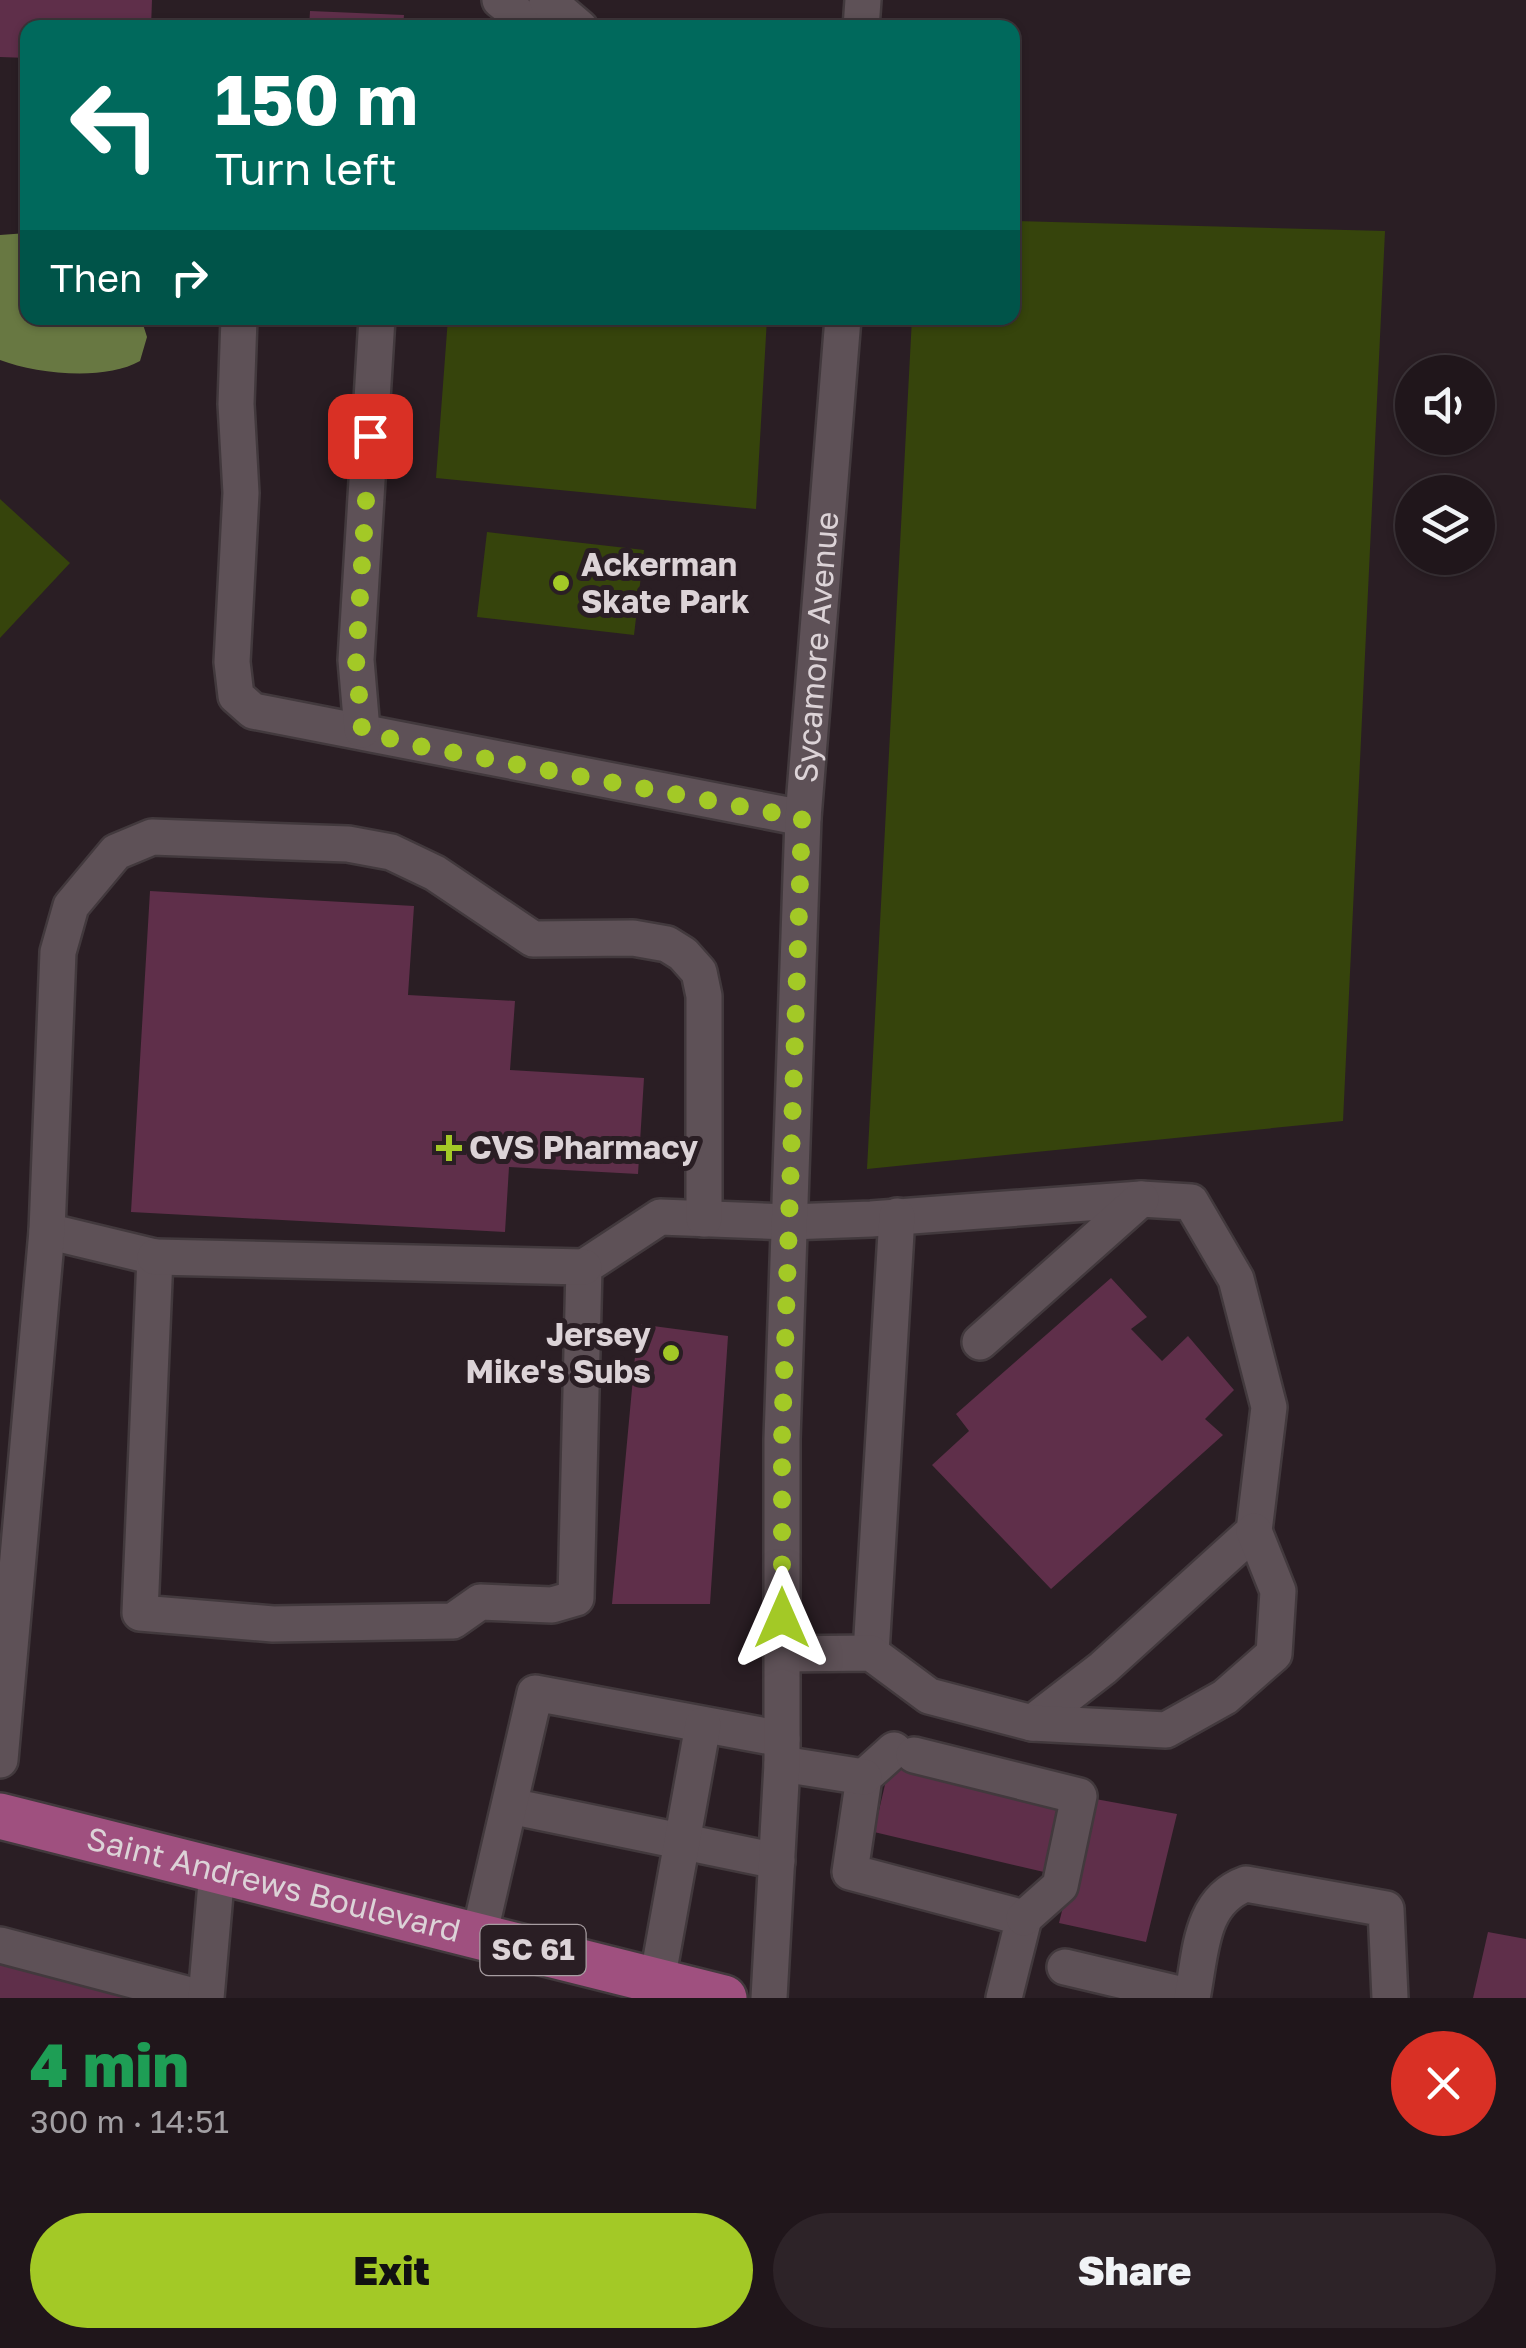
<!DOCTYPE html>
<html lang="en">
<head>
<meta charset="utf-8">
<style>
  body { margin:0; font-family:"Golos Text",sans-serif; background:#2d2328; color:#f1f3f6; height:100vh; display:flex; flex-direction:column; font-size:38px; white-space:nowrap }
  * { box-sizing:border-box; margin:0 }
  p { font-size:32px; color:#a29fa3 }
  .icon { flex:none; width:55px; height:55px; fill:none; stroke:currentColor; stroke-width:2; stroke-linecap:round; stroke-linejoin:round }
  .map { position:relative; height:1998px; overflow:hidden }
  .side { display:flex; flex-direction:column; background:#20161b; flex:1 }
  .side>* { flex:none }
  .hud { position:absolute; left:20px; top:20px; width:1000px; height:305px; border-radius:20px; box-shadow:0 2px 8px #0004,0 0 0 2px #3d353a; background:#00695c; color:#fff; overflow:hidden }
  .tools { position:absolute; left:1395px; top:355px; display:grid; gap:20px }
  .tools a { display:grid; place-items:center; width:100px; height:100px; border-radius:50%; background:#20161b; box-shadow:0 2px 8px #0004,0 0 0 2px #3d353a; font-size:50px }
  .pin { position:absolute; display:grid; place-items:center; width:85px; height:85px; color:#fff; margin:-42px; border-radius:20px; box-shadow:0 5px 15px #0006 }
  .me { position:absolute; width:110px; margin:-55px; rotate:0deg; stroke-linejoin:round; filter:drop-shadow(0 0 8px #0008) }
  .turn { display:flex; align-items:center; gap:35px; height:210px; padding:0 30px; font-size:45px }
  .turn .icon { width:130px; height:130px; stroke-width:2.5 }
  .turn b { display:block; font-size:70px; line-height:85px }
  .then { display:flex; align-items:center; height:95px; padding:0 30px; background:#0003; gap:20px; font-size:38px }
  .round { display:grid; place-items:center; flex:none; width:105px; height:105px; border-radius:52px; background:#2d2328 }
  .overview { display:flex; align-items:center; justify-content:space-between; height:170px; padding:0 30px }
  h1 { font-size:60px; font-weight:800; line-height:75px; color:#1e9e55 }
  .primary-button { display:flex; gap:20px; margin-top:auto; padding:20px 30px }
  .primary-button a { flex:1; height:115px; border-radius:60px; background:#a3c926; color:#111; font-size:40px; font-weight:800; line-height:115px; text-align:center }
  .primary-button a+a { background:#2d2328; color:#f1f3f6 }
  .map>svg:first-child { display:block }
  .green { fill:#36440c }
  .water { fill:#687842 }
  .building { fill:#5f2f4a }
  .lines { fill:none; stroke-linecap:round; stroke-linejoin:round }
  .minor-casing { stroke:#42393d; stroke-width:40 }
  .major-casing { stroke:#42393d; stroke-width:50 }
  .minor { stroke:#5e5157; stroke-width:35 }
  .major { stroke:#9f507f; stroke-width:45 }
  .route { stroke:#a3c926; stroke-width:18; stroke-dasharray:0 32.4 }
  .poi-dot { fill:#a3c926; stroke:#2a1e24; stroke-width:4 }
  .labels { text-anchor:middle; stroke-width:10; stroke-linejoin:round; paint-order:stroke }
  .shield { fill:#2a1e24; stroke:#a79da1; stroke-width:2.5 }
  .shield-label { font-size:30px; font-weight:bold; fill:#dcd3d7 }
  .poi-label { font-size:32px; font-weight:bold; fill:#dcd3d7; stroke:#2a1e24; text-anchor:start }
  .street-label { font-size:32px; fill:#dcd3d7; stroke:#2a1e24 }
</style>
</head>
<body>
<div class="map">
<svg width="1526" height="1998" viewBox="0 0 1526 1998">
  <rect width="100%" height="100%" fill="#2a1e24"/>
  <path class="green" d="M1013,221L1385,231L1343,1121L867,1169L912,318H1012Z
    M448,318H767L756,509L436,478Z
    M0,499L70,563L0,638Z
    M487,532L644,550L634,635L477,617Z"/>
  <path class="water" d="M27,233L28,318H141L147,337L140,361C105,381 37,374 0,360V235Z"/>
  <path class="building" d="M0,0H152L151,28H28V58L0,57Z
    M310,11L404,15L403,28H309Z
    M150,891L414,906L408,995L515,1001L510,1070L644,1078L638,1174L509,1167L505,1232L131,1212Z
    M1111,1278L1147,1317L1131,1329L1162,1361L1188,1336L1234,1390L1205,1419L1223,1435L1051,1589L932,1465L969,1431L956,1414Z
    M638,1324L728,1336L710,1604H612Z
    M890,1763L1061,1804L1044,1872L874,1832Z
    M1090,1798L1177,1814L1146,1942L1059,1923Z
    M1488,1932L1526,1939V1998H1473Z
    M0,1965L142,1996V1998H0Z"/>
  <g class="lines">
    <g class="minor-casing">
      <g id="minor">
        <path d="M500,0L535,28"/>
        <path d="M547,0L580,28"/>
        <path d="M861,28L863,0"/>
        <path d="M239,318L236,404L241,493L232,662L236,696L253,711L803,818"/>
        <path d="M362,730L356,660L377,318"/>
        <path d="M47,1231L155,1257L140,1613L273,1624L453,1621L480,1602L552,1605L576,1598L584,1267L660,1217L789,1222L871,1219L1141,1199L1191,1202L1236,1279L1269,1407L1254,1531L1103,1668L1032,1723"/>
        <path d="M155,1257L584,1267"/>
        <path d="M980,1342L1141,1199"/>
        <path d="M871,1653L897,1216"/>
        <path d="M782,1654L871,1653L929,1696L1032,1723L1166,1730L1225,1697L1274,1654L1278,1591L1254,1531"/>
        <path d="M894,1750L864,1777L850,1872L1024,1918L1004,1998"/>
        <path d="M914,1755L1079,1796L1060,1886L1024,1918"/>
        <path d="M0,1760L47,1231L58,952L71,906L116,852L152,837L348,844L391,852L435,873L533,939L633,938L667,944L683,954L699,972L704,996V1219"/>
        <path d="M782,1764L864,1777"/>
        <path d="M510,1806L777,1861"/>
        <path d="M479,1936L535,1693L782,1739"/>
        <path d="M0,1945L201,1998"/>
        <path d="M1065,1967L1192,1997"/>
        <path d="M657,1981L703,1725"/>
        <path d="M206,1998L217,1871"/>
        <path id="s1" d="M769,1998L782,1764V1439L803,818L843,318"/>
        <path d="M1192,1998C1201,1954 1199,1901 1246,1884L1386,1909L1390,1998"/>
      </g>
    </g>
    <g class="major-casing">
      <g id="major">
        <path id="s2" d="M0,1816L724,1998"/>
      </g>
    </g>
    <use href="#minor" class="minor"/>
    <use href="#major" class="major"/>
  </g>
  <g class="lines">
    <path class="route" d="M370,436L356,660L362,730L408,744L802,818L782,1439V1618"/>
  </g>
  <g class="poi-dot">
    <circle cx="561" cy="583" r="10"/>
    <path d="M444 1133h10v10h10v10h-10v10h-10v-10h-10v-10h10z"/>
    <circle cx="671" cy="1353" r="10"/>
  </g>
  <g class="labels">
    <rect class="shield" x="480.5" y="1925" width="105" height="50" rx="8"/>
    <g class="shield-label">
      <text x="533" y="1960">SC 61</text>
    </g>
    <g class="poi-label">
      <text x="581" y="576">Ackerman<tspan x="581" dy="37">Skate Park</tspan></text>
      <text x="469" y="1159">CVS Pharmacy</text>
      <text x="651" y="1346" text-anchor="end">Jersey<tspan x="651" dy="37">Mike's Subs</tspan></text>
    </g>
    <g class="street-label">
      <text dy="11" stroke="none"><textPath href="#s1" startOffset="1352">Sycamore Avenue</textPath></text>
      <text dy="11" stroke="none"><textPath href="#s2" startOffset="282">Saint Andrews Boulevard</textPath></text>
    </g>
  </g>
</svg>
<div class="tools">
<a><svg class="icon" aria-label="sound" viewBox="0 0 24 24"><path d="M4 9h4l5-4v14l-5-4H4zM17 9q2 3 0 6"/></svg></a>
<a><svg class="icon" aria-label="layers" viewBox="0 0 24 24"><path d="M12 4l9 5-9 5-9-5zM3 14l9 5 9-5"/></svg></a>
</div>
<div class="pin" style="left:370px;top:436px;background:#d93025"><svg class="icon" aria-label="arrive" viewBox="0 0 24 24"><path d="M6 21V4h12l-3 4 3 4H6"/></svg></div>
<svg class="me" style="left:782px;top:1618px" viewBox="-20 -20 40 40"><path d="M0-17L14 15 0 8-14 15z" fill="#a3c926" stroke="#fff" stroke-width="4"/></svg>
<div class="hud">
<div class="turn"><svg class="icon" aria-label="left" viewBox="0 0 24 24"><path d="M17 20v-9H6M10 6l-5 5 5 5"/></svg><div><b>150 m</b>Turn left</div></div>
<div class="then">Then<svg class="icon" aria-label="right" viewBox="0 0 24 24"><path d="M7 20v-9h11M14 6l5 5-5 5"/></svg></div>
</div>
</div>
<section class="side">
<div class="overview"><div><h1>4 min</h1><p>300 m · 14:51</p></div><a class="round" style="background:#d93025;color:#fff"><svg class="icon" aria-label="close" viewBox="0 0 24 24"><path d="M6 6l12 12M18 6L6 18"/></svg></a></div>
<div class="primary-button"><a>Exit</a><a>Share</a></div>
</section>
</body>
</html>
